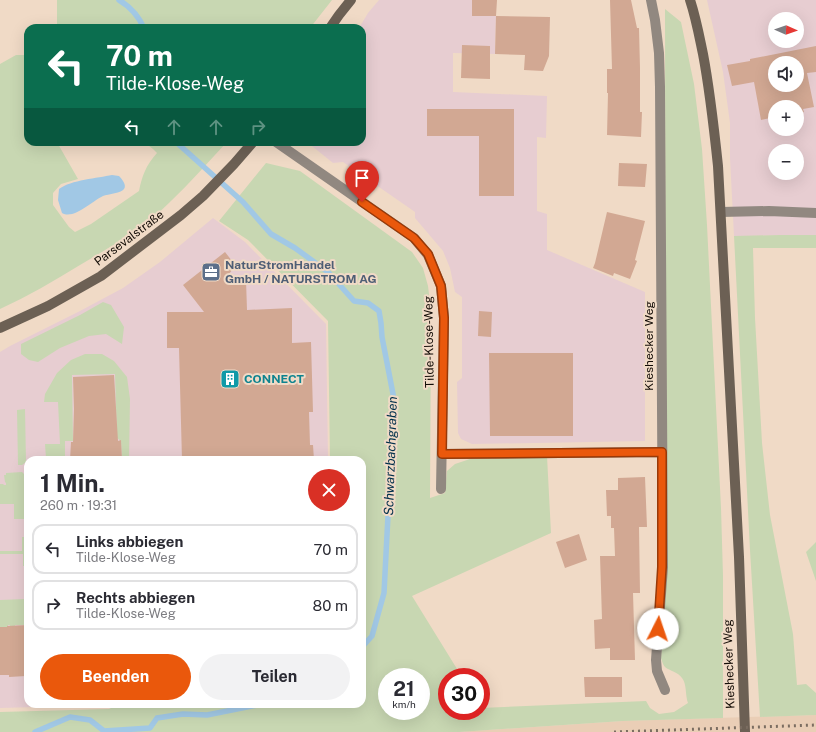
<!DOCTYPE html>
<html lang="de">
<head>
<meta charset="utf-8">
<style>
  body { margin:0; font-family:"Public Sans",sans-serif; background:#f2f2f3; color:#2b2b33; height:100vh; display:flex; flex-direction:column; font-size:15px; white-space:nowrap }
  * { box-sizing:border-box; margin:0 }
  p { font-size:13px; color:#7c7c81 }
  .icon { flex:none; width:22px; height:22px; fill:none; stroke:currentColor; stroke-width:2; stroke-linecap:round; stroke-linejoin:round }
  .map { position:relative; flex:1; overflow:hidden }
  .sheet { position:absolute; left:24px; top:456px; width:342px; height:252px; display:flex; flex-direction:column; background:#fff; border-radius:12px; box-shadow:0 4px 16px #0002 }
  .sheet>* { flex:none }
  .hud { position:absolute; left:24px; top:24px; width:342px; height:122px; border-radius:12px; box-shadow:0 4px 16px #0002; background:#0b6e4f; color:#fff; overflow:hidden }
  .needle { width:26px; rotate:92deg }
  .fabs { position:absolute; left:768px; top:12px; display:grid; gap:8px }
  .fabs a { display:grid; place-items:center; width:36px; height:36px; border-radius:50%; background:#fff; box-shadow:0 4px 16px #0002; font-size:20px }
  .speed { position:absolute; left:378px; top:668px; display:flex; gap:8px; font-size:20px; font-weight:700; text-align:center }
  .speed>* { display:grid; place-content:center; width:52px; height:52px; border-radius:50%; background:#fff; box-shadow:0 4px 16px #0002; line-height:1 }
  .speed small { font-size:10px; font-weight:400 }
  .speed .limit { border:6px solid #d22; background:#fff; color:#111 }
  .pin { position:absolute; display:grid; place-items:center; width:34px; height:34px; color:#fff; margin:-41px -17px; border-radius:50% 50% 50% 0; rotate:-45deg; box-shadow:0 0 4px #0007 }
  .pin .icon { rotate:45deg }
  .me { position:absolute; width:44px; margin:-22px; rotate:4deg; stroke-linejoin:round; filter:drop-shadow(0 0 3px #0008) }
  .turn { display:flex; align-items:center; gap:14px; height:84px; padding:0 16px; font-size:18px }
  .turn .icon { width:52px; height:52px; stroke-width:2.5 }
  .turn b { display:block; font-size:28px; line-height:34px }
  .lanes { display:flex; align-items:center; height:38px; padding:0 16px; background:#0003; justify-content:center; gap:20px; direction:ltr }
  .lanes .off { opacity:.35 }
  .round { display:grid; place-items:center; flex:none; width:42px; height:42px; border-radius:21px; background:#f2f2f3 }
  .overview { display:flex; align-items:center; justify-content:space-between; height:68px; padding:0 16px }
  h1 { font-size:24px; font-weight:700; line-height:30px }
  .primary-button { display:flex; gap:8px; margin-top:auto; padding:8px 16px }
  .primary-button a { flex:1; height:46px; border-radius:24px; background:#ea580c; color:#fff; font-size:16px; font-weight:700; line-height:46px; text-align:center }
  .primary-button a+a { background:#f2f2f3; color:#2b2b33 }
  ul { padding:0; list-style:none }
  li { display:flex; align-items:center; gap:12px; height:50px; margin:0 8px 6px; padding:0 8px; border:2px solid #e1e1e2; border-radius:12px }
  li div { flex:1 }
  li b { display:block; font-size:15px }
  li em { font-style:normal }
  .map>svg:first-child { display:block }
  .commercial { fill:#e7cdd1; fill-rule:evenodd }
  .built { fill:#eaceb6 }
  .green { fill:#c8d7b2; fill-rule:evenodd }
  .water { fill:#a1c8e5 }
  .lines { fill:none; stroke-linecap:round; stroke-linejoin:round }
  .stream { stroke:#a1c8e5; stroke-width:5.5 }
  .building { fill:#d2a893; fill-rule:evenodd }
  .street { stroke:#918880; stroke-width:10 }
  .secondary { stroke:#6c6054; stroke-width:10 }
  .rail { stroke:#7b6d61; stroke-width:3; stroke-dasharray:2 4; stroke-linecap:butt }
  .route-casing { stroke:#983908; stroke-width:10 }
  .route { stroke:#ea580c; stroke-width:7 }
  .labels { text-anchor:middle; stroke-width:4; stroke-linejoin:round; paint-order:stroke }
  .street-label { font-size:12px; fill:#130c06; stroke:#f0dac6 }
  .service-label { font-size:12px; font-weight:bold; fill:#4e5e75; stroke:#f0dac6; text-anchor:start }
  .culture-label { font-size:12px; font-weight:bold; fill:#0d838f; stroke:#f0dac6; text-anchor:start }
  .water-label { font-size:13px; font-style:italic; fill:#002f4b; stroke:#f0dac6 }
</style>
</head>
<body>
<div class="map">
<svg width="816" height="732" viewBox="0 0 816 732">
  <rect width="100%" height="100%" fill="#f0dac6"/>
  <path class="commercial" d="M379,0H472V16H496L495,54L453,53V92L547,96L546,138L537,137V211L547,214V250L645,292V441L472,444L461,439L458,433L457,382L462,378V297L455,292L450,268L443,251L415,218V212L343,162L333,163L307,142H362V28H359L368,13Z
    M707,0H816V235L734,236L730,158V123L723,72ZM775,19H797V41H775ZM775,63H797V85H775ZM775,107H797V129H775ZM775,151H797V173H775Z
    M213,218L245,242L326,324L328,460H28V704H109L107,705L0,708V352L10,346L80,311L123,288L160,262Z"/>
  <path class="built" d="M816,715V732H459L623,721Z"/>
  <path class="green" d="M57,0H332L310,28H57Z
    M665,9L681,22L694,84L702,149L707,225L721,508L723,576V718L623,721L459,732H0V712L109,709L119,704H362V460H330L328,321L248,240L219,221L266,163L300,171L412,252L423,268L428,286L431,311L430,498L445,493L447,471L455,464L473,458L547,456L551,533L412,596L462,677H447V711H481V708L646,701L650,708L659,714L674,712L688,703C685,695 687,684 682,678C678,672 670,671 665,667C663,665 662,661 661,658L666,580ZM387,677H421V711H387Z
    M16,55H28V142H56L58,144L78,179L61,184L53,193V205L69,227L75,232L91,224L139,191C142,176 146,165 157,153L153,149L144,142H227C208,162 190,183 170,202C144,228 112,246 80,265C54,281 28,296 0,309V64Z
    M780,235H816V248H753L755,318L762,443L770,515L793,634L797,685L806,684L816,693V715L760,717L750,550L734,236Z
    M103,302L111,305L124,327L122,344L106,334L89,336L60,348L38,362L29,360L21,354V344L80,315Z
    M85,354H102L114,361L127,377L130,399L129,460H122L121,441L117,438L115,374L72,375L73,441H65V458H46L45,444H60L58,402H44L45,394L57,373L71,360Z
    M25,409L26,462L22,465H18L17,410Z
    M22,472L26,476V519H14V504H0V484H3L4,485H6V483L5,482L4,475H6V473Z
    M22,537H28V566H23V554H0V551H22Z
    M816,542V581L806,552Z
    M25,584H28V625H15V627H10V625H8V627H0V600L25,599Z"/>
  <path class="water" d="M112,175L119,176C122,179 127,185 124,189C122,193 108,194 103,196C92,201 74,220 62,213L58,200L59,189C71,180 98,178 112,175Z"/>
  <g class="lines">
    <path class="stream" d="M119,0C131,7 138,15 144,28
      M176,142L243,202L271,234L295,248L328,272L354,301L368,303L379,311L381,323L382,337L394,399L384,593L372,636L362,647
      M35,732L70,717L90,720L104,731L150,728L157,718L183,714L207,715L262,704"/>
  </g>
  <path class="building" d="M472,0H497L496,16H472Z
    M610,0H631L637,28H639L640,68V112H642L641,137L607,135L608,93H607V69H612Z
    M496,16L550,17L549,56L543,71L524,70L525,55L495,54Z
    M462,45L490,46V79L461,78Z
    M816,46V72L807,73L814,107L803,109L804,112L797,113V107H775V117L761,120L754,82L732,86L727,65L750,61V59ZM775,63H797V85H775Z
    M427,109H514V196H479V136H427Z
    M619,163L647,164L645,187L618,186Z
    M607,212L645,221L635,260L637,261L630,279L614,273L613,276L593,268L595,263Z
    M225,252L236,266L225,278L246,280L247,310L292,308V343L311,342L313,412H309L310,445H313L314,460H182L179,348H167V312H204L183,285Z
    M479,311L492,312L491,337L478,336Z
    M489,353H573V436H490Z
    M114,375L118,441L121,440L122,460H70L71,442H73L74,409L73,377Z
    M645,477L647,527H639L640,593H633L635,660H610V648L595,649L594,620L602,619L600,556H615L614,528H611V516H607L606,490H618V478Z
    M579,534L587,560L565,568L556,542Z
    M28,625V675H26V676L9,677V675H0V627H7V626Z
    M584,677H622V697H585Z"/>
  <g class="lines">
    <path class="street" d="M651,0L655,20L659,53L660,87L663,567L656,660L657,671L665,690
      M276,142L414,238L428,255L441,286L444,318L441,489
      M721,212L769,211L816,213
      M442,454L662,452"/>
    <path class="secondary" d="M690,0C696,18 699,35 703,54C710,91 714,128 718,166L739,557L745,732
      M330,28L339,15L351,0
      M0,328L48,306L101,276L181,215L203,196L234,164L253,142"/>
    <path class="rail" d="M614,732L816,725"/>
  </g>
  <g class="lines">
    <g class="route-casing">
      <path id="route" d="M362,202L414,238L428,254L441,286L444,318L442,454L662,452V567L658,629"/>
    </g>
    <use href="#route" class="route"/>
  </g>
  <defs>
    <g id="office-square" transform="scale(1)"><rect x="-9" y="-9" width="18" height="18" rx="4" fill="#5c6f8a" stroke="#f0dac6"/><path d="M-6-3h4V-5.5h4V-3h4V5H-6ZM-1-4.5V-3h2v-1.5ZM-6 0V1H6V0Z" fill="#fff"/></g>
    <g id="building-square" transform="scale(1)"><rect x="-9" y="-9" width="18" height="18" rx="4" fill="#0f9aa8" stroke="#f0dac6"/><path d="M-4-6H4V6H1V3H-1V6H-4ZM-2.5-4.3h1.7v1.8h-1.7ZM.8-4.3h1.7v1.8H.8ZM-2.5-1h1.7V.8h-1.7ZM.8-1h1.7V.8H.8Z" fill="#fff"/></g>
  </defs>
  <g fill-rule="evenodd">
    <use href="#office-square" x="211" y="272"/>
    <use href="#building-square" x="230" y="379"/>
  </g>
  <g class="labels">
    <g class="street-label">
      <text transform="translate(129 238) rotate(-37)" y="4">Parsevalstraße</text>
      <text transform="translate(429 342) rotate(-91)" y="4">Tilde-Klose-Weg</text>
      <text transform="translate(649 346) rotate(-90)" y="4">Kieshecker Weg</text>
      <text transform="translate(729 664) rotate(-92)" y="4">Kieshecker Weg</text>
    </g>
    <g class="service-label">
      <text x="225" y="269">NaturStromHandel<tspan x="225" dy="14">GmbH / NATURSTROM AG</tspan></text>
    </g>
    <g class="culture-label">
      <text x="244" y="383">CONNECT</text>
    </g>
    <g class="water-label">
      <text transform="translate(390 456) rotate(-88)" y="5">Schwarzbachgraben</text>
    </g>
  </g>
</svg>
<div class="fabs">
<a><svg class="needle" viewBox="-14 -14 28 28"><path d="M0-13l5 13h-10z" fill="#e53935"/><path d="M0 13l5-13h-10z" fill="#7c7c81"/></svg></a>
<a><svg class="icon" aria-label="sound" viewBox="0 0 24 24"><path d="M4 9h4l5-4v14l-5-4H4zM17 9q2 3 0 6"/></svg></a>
<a>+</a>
<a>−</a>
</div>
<div class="speed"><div>21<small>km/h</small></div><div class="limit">30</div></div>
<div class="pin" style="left:362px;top:202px;background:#d93025"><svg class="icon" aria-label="arrive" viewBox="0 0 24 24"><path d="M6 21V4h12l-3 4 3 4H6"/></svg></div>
<svg class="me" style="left:658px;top:629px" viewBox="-20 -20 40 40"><circle r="19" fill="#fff"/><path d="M0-13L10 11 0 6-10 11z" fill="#ea580c"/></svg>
<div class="hud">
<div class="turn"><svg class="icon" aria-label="left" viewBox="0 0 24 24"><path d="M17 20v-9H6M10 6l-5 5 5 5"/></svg><div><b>70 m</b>Tilde-Klose-Weg</div></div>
<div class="lanes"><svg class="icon" aria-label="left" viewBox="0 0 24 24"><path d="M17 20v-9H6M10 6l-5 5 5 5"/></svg><svg class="icon off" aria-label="ahead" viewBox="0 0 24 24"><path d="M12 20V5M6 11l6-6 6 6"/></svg><svg class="icon off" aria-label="ahead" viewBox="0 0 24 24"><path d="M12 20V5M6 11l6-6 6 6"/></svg><svg class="icon off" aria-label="right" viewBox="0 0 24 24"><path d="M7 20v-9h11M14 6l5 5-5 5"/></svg></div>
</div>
<section class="sheet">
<div class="overview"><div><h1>1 Min.</h1><p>260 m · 19:31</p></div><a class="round" style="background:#d93025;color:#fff"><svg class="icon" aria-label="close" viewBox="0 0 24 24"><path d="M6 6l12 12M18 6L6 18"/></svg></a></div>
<ul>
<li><svg class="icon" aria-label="left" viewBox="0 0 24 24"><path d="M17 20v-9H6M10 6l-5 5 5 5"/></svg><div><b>Links abbiegen</b><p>Tilde-Klose-Weg</p></div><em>70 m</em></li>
<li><svg class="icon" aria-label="right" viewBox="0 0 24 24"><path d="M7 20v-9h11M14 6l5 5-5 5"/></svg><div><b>Rechts abbiegen</b><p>Tilde-Klose-Weg</p></div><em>80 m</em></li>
</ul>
<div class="primary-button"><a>Beenden</a><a>Teilen</a></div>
</section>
</div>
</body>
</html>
